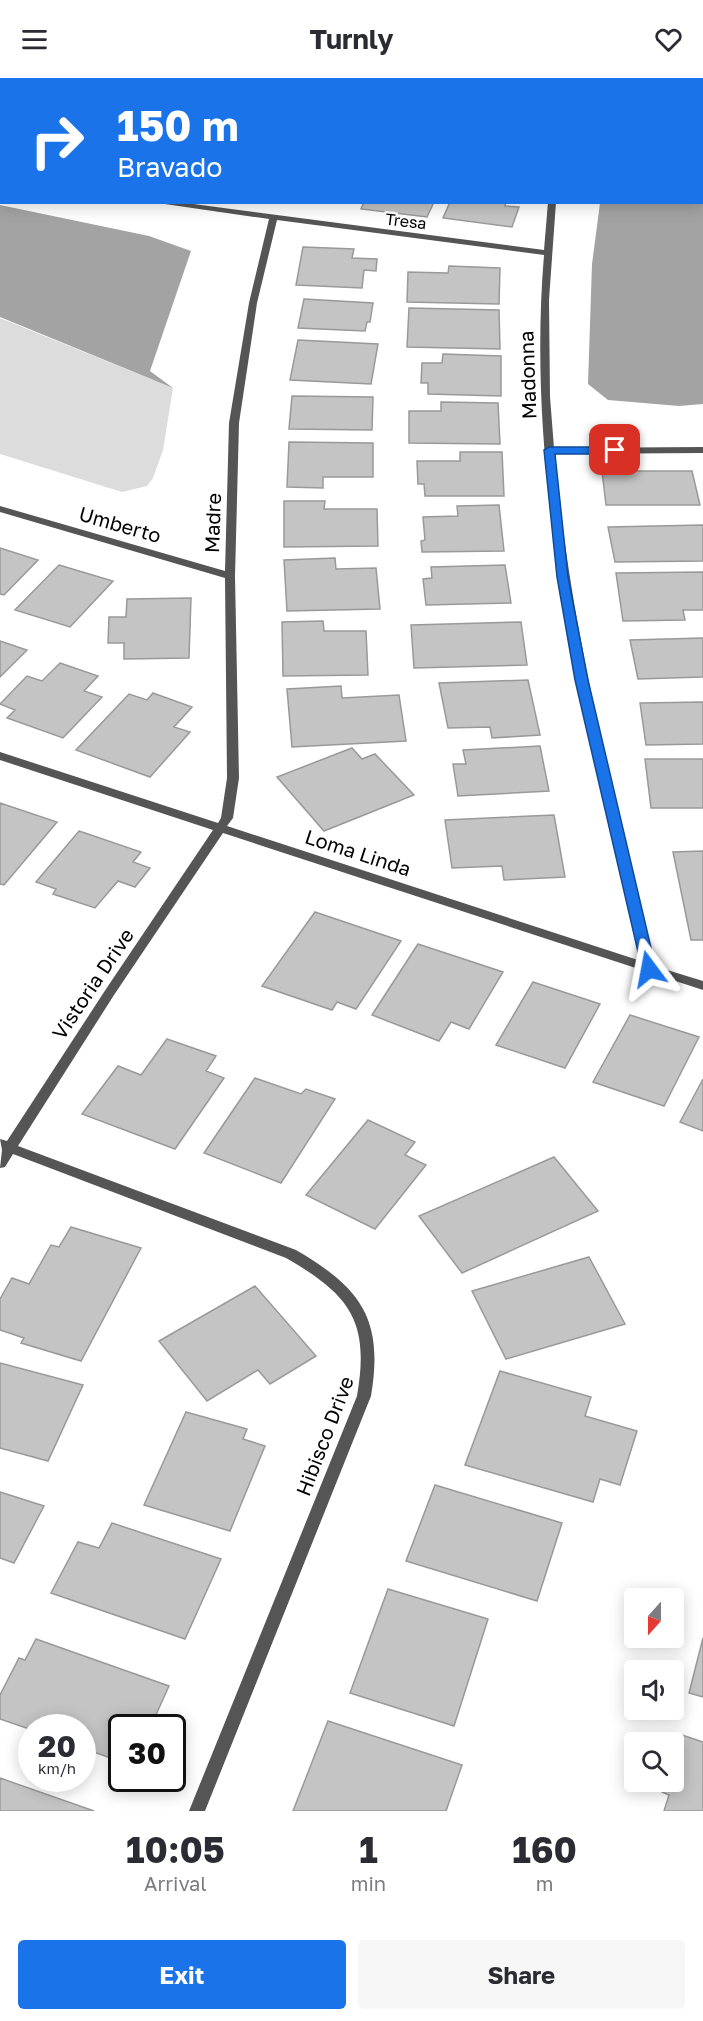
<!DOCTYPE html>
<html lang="en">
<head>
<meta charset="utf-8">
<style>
  body { margin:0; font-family:"Golos Text",sans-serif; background:#f7f7f7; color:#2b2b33; height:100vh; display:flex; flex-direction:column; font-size:22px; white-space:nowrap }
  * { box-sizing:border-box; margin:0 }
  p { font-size:20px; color:#7c7c81 }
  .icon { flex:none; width:33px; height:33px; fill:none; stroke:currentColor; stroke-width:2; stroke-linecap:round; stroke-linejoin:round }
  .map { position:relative; height:1733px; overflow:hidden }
  .drawer { display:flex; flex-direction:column; background:#fff; flex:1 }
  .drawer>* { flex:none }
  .banner { position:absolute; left:0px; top:0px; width:704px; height:126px; box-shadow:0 3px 15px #0003; background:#1a73e8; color:#fff; overflow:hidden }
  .needle { width:39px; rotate:201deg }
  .buttons { position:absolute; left:624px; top:1510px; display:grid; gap:12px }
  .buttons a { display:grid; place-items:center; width:60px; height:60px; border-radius:6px; background:#fff; box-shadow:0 3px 15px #0003; font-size:30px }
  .speed { position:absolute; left:18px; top:1636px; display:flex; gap:12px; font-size:30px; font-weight:700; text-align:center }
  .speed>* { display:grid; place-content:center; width:78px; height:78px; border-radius:50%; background:#fff; box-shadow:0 3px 15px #0003; line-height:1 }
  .speed small { font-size:15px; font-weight:400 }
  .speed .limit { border:3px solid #111; border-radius:9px; background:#fff; color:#111 }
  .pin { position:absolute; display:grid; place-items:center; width:51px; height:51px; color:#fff; margin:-26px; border-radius:12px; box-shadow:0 3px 9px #0006 }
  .me { position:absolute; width:66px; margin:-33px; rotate:347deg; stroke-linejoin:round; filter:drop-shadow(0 0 4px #0008) }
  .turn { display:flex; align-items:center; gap:21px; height:126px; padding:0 18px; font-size:27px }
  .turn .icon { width:78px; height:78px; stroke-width:2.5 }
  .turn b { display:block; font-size:42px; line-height:51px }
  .eta { display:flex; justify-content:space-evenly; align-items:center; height:102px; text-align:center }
  .eta b { font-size:36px; font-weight:700; line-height:42px }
  .primary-button { display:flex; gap:12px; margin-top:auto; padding:12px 18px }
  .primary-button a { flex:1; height:69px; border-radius:6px; background:#1a73e8; color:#fff; font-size:24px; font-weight:700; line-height:69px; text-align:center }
  .primary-button a+a { background:#f7f7f7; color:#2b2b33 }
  header { display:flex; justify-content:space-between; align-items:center; height:78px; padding:0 18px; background:#fff; font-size:27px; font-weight:700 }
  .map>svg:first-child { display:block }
  .green { fill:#dcdcdc }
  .water { fill:#a3a3a3 }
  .building { fill:#c4c4c4; stroke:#999; stroke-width:1.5 }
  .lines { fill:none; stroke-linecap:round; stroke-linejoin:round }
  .street { fill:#555; fill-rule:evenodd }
  .route { fill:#1a73e8; stroke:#114b97; stroke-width:1.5 }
  .labels { text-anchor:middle; stroke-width:5; stroke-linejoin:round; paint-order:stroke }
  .far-street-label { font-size:16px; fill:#000; stroke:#fff }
  .street-label { font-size:20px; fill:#000; stroke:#fff }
</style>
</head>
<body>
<header><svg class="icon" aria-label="menu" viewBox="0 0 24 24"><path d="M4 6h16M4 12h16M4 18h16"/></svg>Turnly<svg class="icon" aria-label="heart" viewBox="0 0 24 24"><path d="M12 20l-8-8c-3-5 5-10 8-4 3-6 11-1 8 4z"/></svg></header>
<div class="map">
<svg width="703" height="1733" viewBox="0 0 703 1733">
  <rect width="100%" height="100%" fill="#fff"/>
  <path class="green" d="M0,240L173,310L163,372L153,400L147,408L122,414L0,376Z"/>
  <path class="water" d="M624,0H703V326L679,328L608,322L588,306L592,186L600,125L702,124V2Z
    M0,127L149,158L191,173L150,293L173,310L0,239Z"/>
  <path class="building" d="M414,0H467L414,2Z
    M483,0H546L482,2Z
    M364,124H434L427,139L361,131Z
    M450,124H506L505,128L519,129L512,149L443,140Z
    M303,169L354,171L352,180L377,181L376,193L364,192L362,210L296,207Z
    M449,188L500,190L499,226L407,224L408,194L448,195Z
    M304,221L373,225L370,244H367L365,253L298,250Z
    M409,230L499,232L500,271L407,269Z
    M298,262L378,266L371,306L290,302Z
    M443,276L501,278V318L428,316V305H421L422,285H442Z
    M292,318L373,319L372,352L289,351Z
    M441,324L498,325L500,366L409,365V333H441Z
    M289,364L373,365V399H323V410L287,409Z
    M460,374H502L504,418H425L424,406H418L417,383H460Z
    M602,393H692L700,427H606Z
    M284,423H325L324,431H377L378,468L284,469Z
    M499,427L504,473L422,474L421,463L425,462L423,439L458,438L457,428Z
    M703,447V483L615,484L608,449Z
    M0,470L38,482L4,517L0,516Z
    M335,480L336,491L376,490L380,531L287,533L284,482Z
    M59,487L113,503L70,549L15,532Z
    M505,487L511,525L426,527L423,501L432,500L431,489Z
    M703,494V532H683L685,542L623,543L616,495Z
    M191,520L189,580L124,581V565H108L109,539H126L127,521Z
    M323,543L324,553H366L368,597L283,598L282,544Z
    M521,544L527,587L414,590L411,547Z
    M703,560V599L638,601L630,562Z
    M0,563L27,572L0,599Z
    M60,585L98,598L84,613L102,619L63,660L7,640L15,632L0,626L27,598L42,603Z
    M528,602L540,657L492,660L490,649L448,650L439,605Z
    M341,608L342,620L399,617L406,663L292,669L287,611Z
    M153,615L192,629L174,649L190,654L150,699L76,672L129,616L147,622Z
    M703,624V666L646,667L640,625Z
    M540,668L549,713L458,718L453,686H466L463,672Z
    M352,670L362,681L375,676L414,717L324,753L277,699Z
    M645,681H703V730H651Z
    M0,725L57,744L4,807L0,806Z
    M554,737L565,799L504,802L502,788L452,790L445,742Z
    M79,753L141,774L133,784L150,790L135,809L118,803L95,830L53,816L56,811L36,804Z
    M703,773V862H691L673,774Z
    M315,834L401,863L356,931L337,924L332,932L262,908Z
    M418,866L503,894L469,951L451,944L439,963L372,937Z
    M533,904L600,926L565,990L496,967Z
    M630,937L699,959L664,1028L593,1004Z
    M167,961L216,978L206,993L224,1000L175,1071L82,1036L118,988L141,997Z
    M255,1000L301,1016L306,1011L335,1021L281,1105L204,1075Z
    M703,1001V1053L680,1044Z
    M368,1042L415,1064L405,1077L426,1087L375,1151L306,1117Z
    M554,1079L598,1133L462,1195L419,1138Z
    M71,1149L141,1170L81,1283L21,1265L24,1260L0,1252V1221L12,1200L29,1206L51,1167L59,1169Z
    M589,1179L625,1246L506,1281L472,1213Z
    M255,1208L316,1278L270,1306L258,1292L207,1323L159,1263Z
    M0,1285L83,1307L48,1383L0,1370Z
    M500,1293L591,1319L585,1338L637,1353L620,1407L600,1401L593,1424L465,1387Z
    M186,1334L247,1351L243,1361L265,1368L230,1453L144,1427Z
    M435,1407L562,1445L537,1523L406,1483Z
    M0,1414L44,1428L14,1485L0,1480Z
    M112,1445L221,1481L185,1561L51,1515L78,1464L99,1470Z
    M388,1511L488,1541L454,1648L350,1615Z
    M703,1560V1619L689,1615Z
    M36,1561L169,1608L150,1650H122V1684L82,1670V1650H32V1652L0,1641V1617L19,1580L25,1582Z
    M328,1643L462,1687L446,1733H293Z
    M679,1656L703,1664V1733H664L669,1717L662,1714L665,1704H674V1675Z
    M0,1700L94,1733H0Z"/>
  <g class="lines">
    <path class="street" d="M204,0H220L223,2H205Z
      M570,0H578V2H570Z
      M0,98H2V103H0Z
      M151,124H178L544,172L548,124H556L549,222L550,319L554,370L703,369V375L555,376C569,549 615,719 654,888L703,903V912L223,755L114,917L18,1068L296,1172C361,1210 384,1241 371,1318L205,1733H189L357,1318C370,1243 350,1217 286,1180L13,1076L5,1089L0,1090L2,1072L0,1061L7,1063L106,911L213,752L0,682V674L218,745L221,740L227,700L225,500L0,434V428L225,493L229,345L249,225L269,141ZM277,142L544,177C524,416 588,652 641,883L227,748L233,740L239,700L235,498L239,345L257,225Z"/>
  </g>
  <path class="route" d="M549,369H615L621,372L615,376H555L568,499L588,602L656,891L649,896L642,891L575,602L557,499L544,372Z"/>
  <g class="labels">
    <g class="far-street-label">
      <text transform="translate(406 143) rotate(7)" y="6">Tresa</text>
    </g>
    <g class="street-label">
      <text transform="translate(528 297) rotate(-92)" y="7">Madonna</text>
      <text transform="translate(213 445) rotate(-88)" y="7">Madre</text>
      <text transform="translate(120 447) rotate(16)" y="7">Umberto</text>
      <text transform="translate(358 775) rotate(18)" y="7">Loma Linda</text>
      <text transform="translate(93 906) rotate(-56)" y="7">Vistoria Drive</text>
      <text transform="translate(325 1358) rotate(-69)" y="7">Hibisco Drive</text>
    </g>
  </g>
</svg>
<div class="buttons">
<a><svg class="needle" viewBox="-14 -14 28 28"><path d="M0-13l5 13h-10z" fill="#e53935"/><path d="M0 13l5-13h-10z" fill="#7c7c81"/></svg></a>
<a><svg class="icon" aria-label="sound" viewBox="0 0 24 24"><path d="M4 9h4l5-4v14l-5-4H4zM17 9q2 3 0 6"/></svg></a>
<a><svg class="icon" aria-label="search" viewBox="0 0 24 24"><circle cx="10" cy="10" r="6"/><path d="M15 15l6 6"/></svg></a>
</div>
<div class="speed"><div>20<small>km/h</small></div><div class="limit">30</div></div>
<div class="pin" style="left:615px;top:372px;background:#d93025"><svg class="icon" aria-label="arrive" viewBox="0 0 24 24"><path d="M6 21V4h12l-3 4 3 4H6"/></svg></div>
<svg class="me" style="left:649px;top:891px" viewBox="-20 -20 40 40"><path d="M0-17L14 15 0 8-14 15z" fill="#1a73e8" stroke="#fff" stroke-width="4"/></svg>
<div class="banner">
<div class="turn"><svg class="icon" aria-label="right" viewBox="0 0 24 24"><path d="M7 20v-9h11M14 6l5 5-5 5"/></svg><div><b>150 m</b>Bravado</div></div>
</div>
</div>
<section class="drawer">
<div class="eta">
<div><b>10:05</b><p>Arrival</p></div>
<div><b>1</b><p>min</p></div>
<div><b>160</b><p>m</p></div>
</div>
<div class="primary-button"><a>Exit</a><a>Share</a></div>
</section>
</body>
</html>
